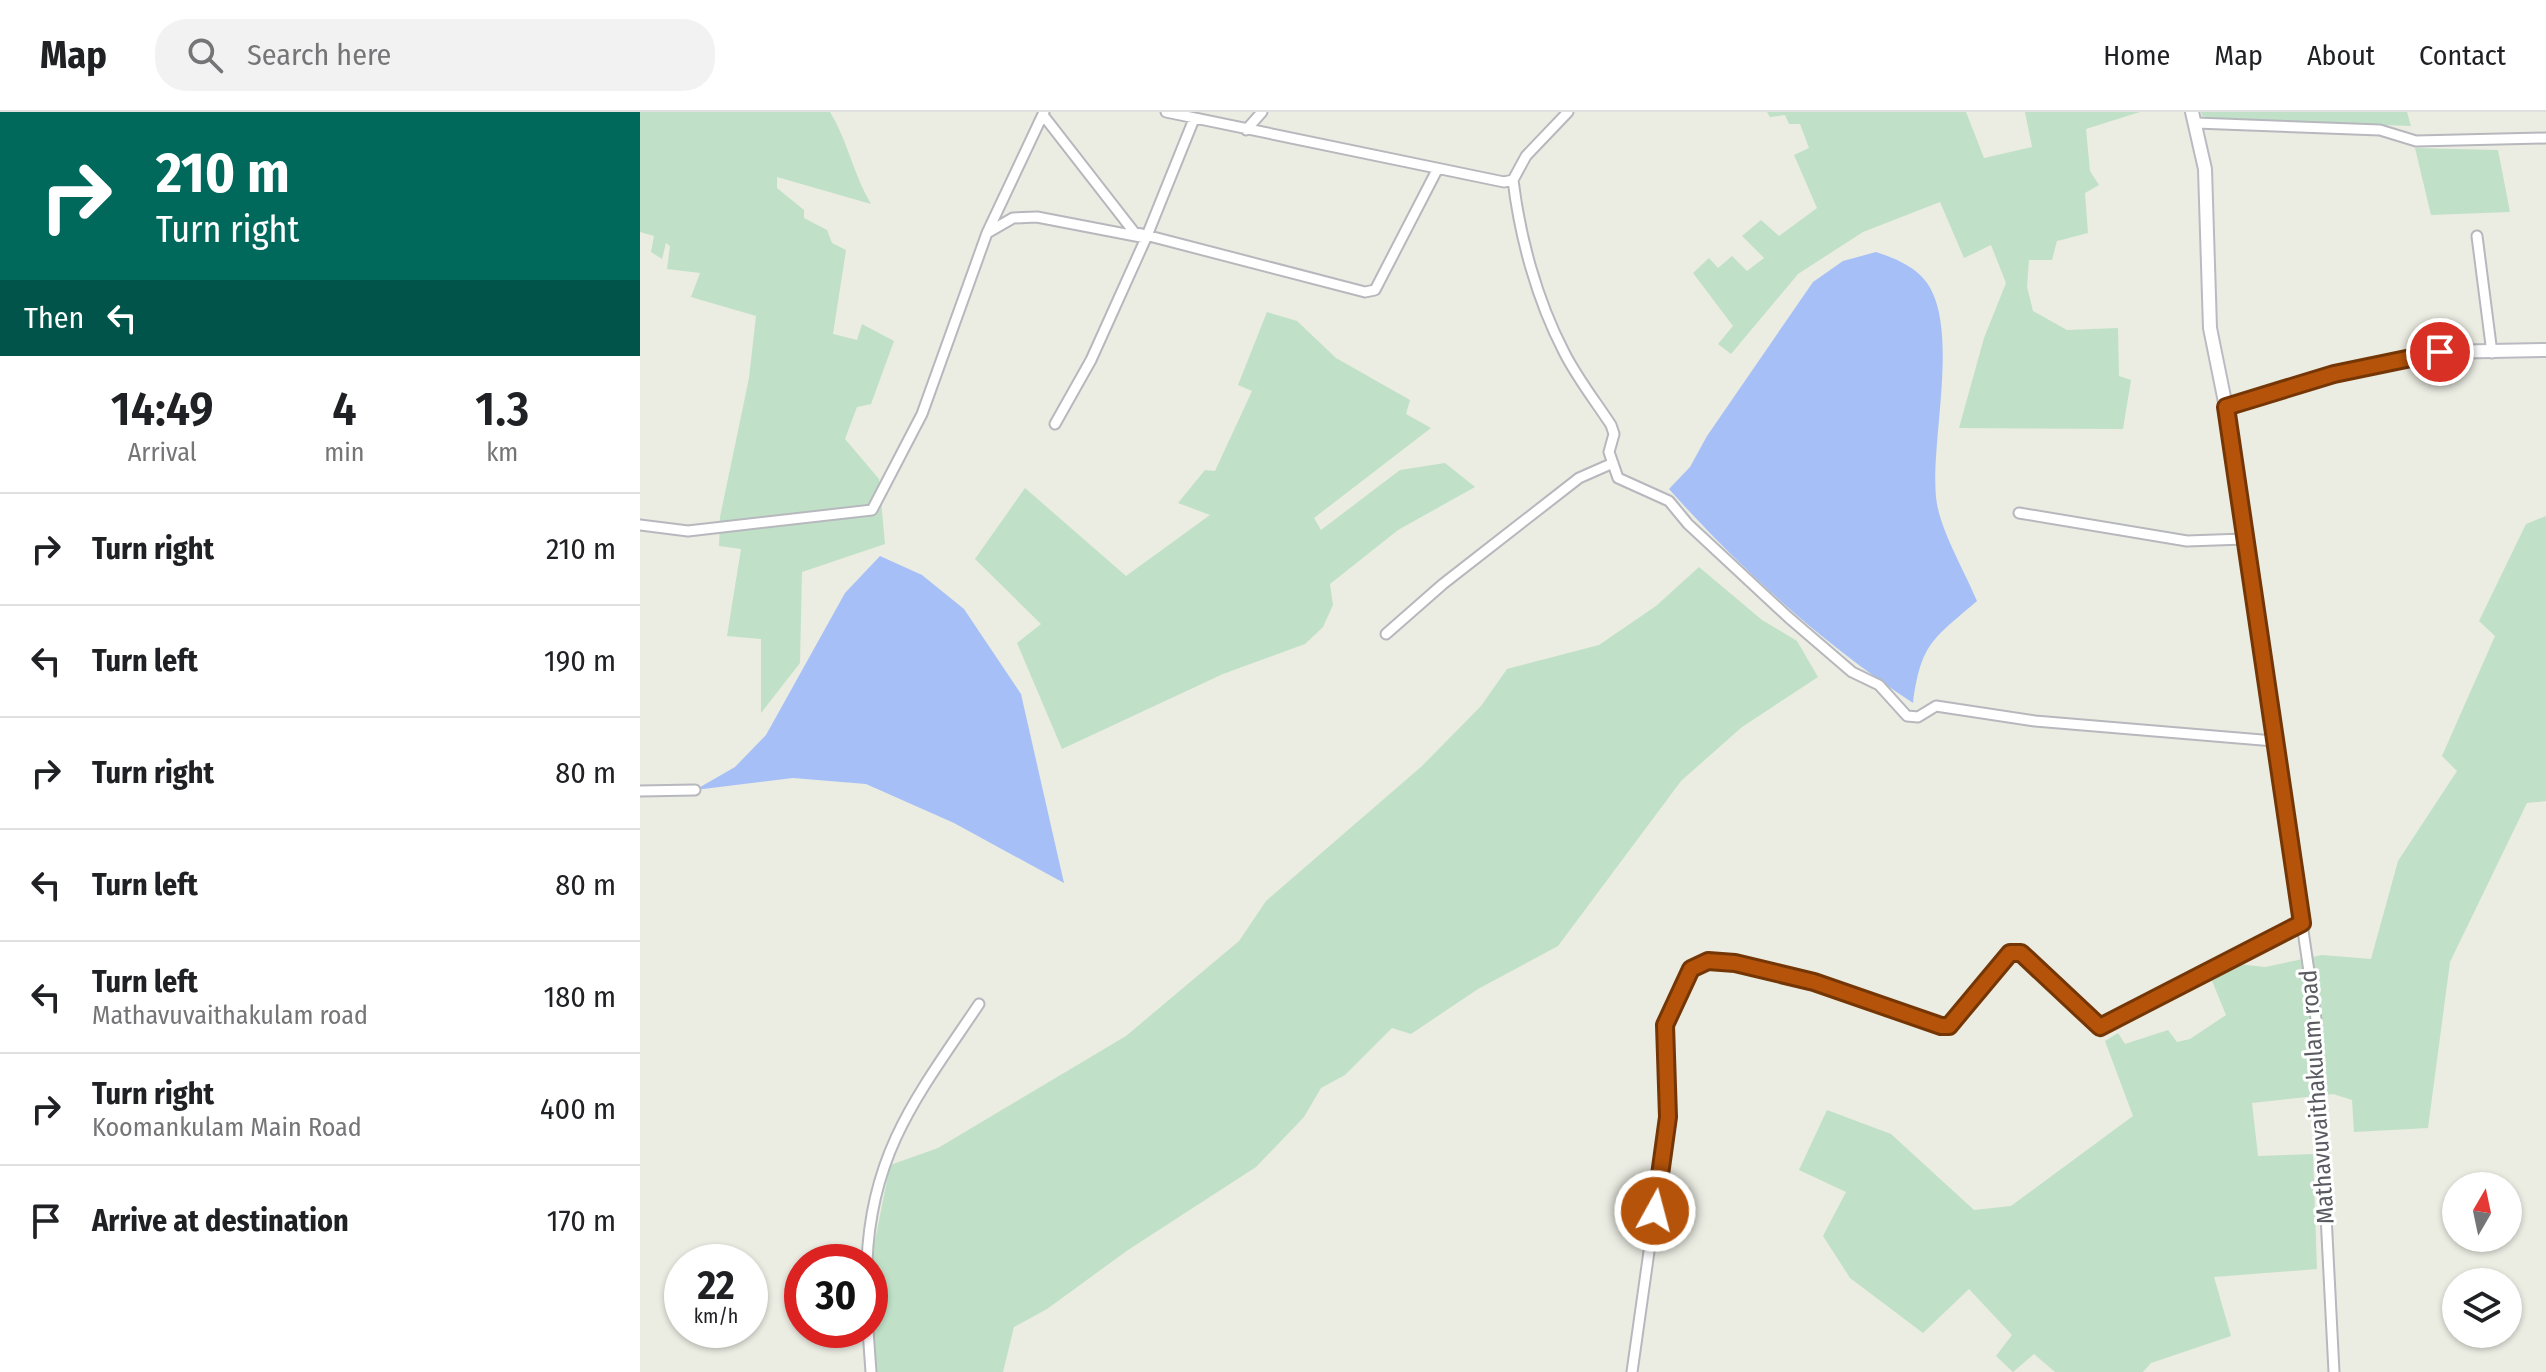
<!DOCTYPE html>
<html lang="en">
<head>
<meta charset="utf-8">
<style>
  body { margin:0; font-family:"Fira Sans Condensed",sans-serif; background:#f2f2f2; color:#202124; height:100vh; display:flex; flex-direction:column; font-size:30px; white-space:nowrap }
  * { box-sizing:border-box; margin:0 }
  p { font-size:26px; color:#757577 }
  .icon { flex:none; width:44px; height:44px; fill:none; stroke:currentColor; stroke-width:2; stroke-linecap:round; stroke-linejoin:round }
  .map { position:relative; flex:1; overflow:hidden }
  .drawer { display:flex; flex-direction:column; background:#fff; width:640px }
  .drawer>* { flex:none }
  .guide { background:#00695c; color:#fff; overflow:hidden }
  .needle { width:52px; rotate:9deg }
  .fabs { position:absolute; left:1802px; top:1060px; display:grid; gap:16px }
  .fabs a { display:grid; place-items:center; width:80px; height:80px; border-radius:50%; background:#fff; box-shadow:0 2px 6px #0004; font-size:40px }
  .speed { position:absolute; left:24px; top:1132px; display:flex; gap:16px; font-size:40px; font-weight:700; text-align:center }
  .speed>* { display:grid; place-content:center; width:104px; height:104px; border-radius:50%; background:#fff; box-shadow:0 2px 6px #0004; line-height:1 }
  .speed small { font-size:20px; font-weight:400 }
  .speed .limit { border:12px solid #d22; background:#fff; color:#111 }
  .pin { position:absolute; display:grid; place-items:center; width:68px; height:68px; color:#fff; margin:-34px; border:4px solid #fff; border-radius:50%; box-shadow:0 2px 8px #0007 }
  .me { position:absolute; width:88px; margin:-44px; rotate:7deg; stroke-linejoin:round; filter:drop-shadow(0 0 6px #0008) }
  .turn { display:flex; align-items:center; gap:28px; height:168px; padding:0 24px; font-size:36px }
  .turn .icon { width:104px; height:104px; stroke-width:2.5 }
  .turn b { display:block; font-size:56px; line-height:68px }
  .then { display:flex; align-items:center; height:76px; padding:0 24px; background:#0003; gap:16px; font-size:30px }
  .eta { display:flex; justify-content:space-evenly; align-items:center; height:136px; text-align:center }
  .eta b { font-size:48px; font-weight:600; line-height:56px }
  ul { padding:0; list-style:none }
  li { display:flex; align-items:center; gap:24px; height:112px; padding:0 24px; border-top:2px solid #e0e0e0 }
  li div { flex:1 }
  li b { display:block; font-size:30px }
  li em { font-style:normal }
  header { display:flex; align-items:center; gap:48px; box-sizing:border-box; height:112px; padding:0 40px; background:#fff; border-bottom:2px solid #e0e0e0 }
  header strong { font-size:38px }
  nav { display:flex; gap:44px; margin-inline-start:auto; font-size:28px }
  .search { width:560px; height:72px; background:#f2f2f2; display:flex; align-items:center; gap:20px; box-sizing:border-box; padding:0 28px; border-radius:32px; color:#757577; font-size:30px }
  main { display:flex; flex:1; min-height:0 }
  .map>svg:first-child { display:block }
  .green { fill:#c0e1c8 }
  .water { fill:#a6c0f7 }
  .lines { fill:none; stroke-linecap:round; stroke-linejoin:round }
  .street-casing { stroke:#b7b8bd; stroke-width:13 }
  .secondary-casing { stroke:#babbc2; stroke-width:16 }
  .street { stroke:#fff; stroke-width:9 }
  .secondary { stroke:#fff; stroke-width:12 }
  .route-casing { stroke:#753606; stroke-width:20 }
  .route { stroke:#b45309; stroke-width:14 }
  .labels { text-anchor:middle; stroke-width:6; stroke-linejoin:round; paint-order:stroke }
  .street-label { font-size:24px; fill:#5a5b61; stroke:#fff }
</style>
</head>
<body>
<header>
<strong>Map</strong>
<div class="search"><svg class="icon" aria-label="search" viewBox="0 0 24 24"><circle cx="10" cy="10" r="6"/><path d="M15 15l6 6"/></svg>Search here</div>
<nav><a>Home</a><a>Map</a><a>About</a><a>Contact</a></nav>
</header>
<main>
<section class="drawer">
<div class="guide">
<div class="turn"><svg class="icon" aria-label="right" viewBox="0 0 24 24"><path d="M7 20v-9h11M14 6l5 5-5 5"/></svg><div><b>210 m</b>Turn right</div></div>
<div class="then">Then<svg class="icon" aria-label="left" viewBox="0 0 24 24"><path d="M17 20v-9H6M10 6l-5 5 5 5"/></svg></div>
</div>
<div class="eta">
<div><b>14:49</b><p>Arrival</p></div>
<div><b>4</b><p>min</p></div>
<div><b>1.3</b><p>km</p></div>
</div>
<ul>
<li><svg class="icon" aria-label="right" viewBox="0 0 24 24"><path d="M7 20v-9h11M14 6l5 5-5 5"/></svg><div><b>Turn right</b></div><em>210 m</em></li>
<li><svg class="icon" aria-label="left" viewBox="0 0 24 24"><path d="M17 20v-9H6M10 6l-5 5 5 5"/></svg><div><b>Turn left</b></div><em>190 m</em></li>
<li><svg class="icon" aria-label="right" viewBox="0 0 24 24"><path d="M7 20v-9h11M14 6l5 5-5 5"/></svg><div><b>Turn right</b></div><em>80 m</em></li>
<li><svg class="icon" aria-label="left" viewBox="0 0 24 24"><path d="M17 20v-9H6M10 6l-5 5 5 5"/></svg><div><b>Turn left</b></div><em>80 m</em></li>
<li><svg class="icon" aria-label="left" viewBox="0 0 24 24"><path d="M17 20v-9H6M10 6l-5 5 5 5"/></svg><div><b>Turn left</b><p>Mathavuvaithakulam road</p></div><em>180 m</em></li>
<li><svg class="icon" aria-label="right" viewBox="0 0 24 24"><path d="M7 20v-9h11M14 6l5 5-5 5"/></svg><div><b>Turn right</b><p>Koomankulam Main Road</p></div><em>400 m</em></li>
<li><svg class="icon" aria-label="arrive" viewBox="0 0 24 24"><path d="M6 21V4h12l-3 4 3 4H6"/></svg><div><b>Arrive at destination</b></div><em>170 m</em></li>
</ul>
</section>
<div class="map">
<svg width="1906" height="1260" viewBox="0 0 1906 1260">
  <rect width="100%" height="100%" fill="#ebece2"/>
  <path class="green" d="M0,0H190C208,29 213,62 231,92L137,65V76L164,98V106L187,118L192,131L206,138L193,222L217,228L222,212L254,229L231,292L217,295L205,327L239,367L245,432L162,460L160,551L121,601V527L87,524L101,437L79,434L80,405L109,266L116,204L51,185L60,161L27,157L30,134L26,131L22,147L11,140L14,124L0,120Z
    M1127,0H1326L1344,46L1392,35L1385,0H1500L1446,17L1450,59L1459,73L1445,81L1448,121L1417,129L1412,148H1389L1387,175L1393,199L1427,218L1478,216L1479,264L1491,268L1483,317L1319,316L1344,226L1366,171L1351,133L1324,146L1300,90L1223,120L1158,162L1091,242L1078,232L1093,214L1053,161L1069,146L1078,156L1092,144L1107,159L1124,146L1102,124L1121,108L1139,124L1177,96L1154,43L1169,36L1160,12H1149L1145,3L1130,5Z
    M1561,0H1767L1771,14L1577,7L1562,4Z
    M1775,36L1858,38L1870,100L1791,103Z
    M627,200L657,209L696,246L770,288L766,302L791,316L674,406L681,418L760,358L805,351L835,375L758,418L690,472L693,493L683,515L665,532L583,562L422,637L377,531L401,512L335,447L385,376L486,464L570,403L538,391L565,358L575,359L612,279L598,273Z
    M1906,404V689L1887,691L1810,850L1788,1016L1714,1020L1712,988L1693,982L1612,991L1618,1044L1673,1042L1677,1157L1574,1165L1591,1224L1511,1251L1503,1260H1415L1394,1242L1373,1260L1356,1244L1372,1223L1329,1177L1283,1221L1210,1166L1183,1124L1206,1080L1159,1058L1187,998L1251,1022L1334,1098L1371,1094L1493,1004L1465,929L1478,921L1485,932L1528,918L1537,930L1550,927L1586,903L1570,864L1597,852L1625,855L1682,843L1731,847L1758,749L1817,659L1802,644L1855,524L1839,509L1886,412Z
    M1059,455L1122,508L1157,529L1178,565L1102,615L1041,669L918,834L838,877L771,922L752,916L705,963L681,976L664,1005L616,1055L488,1138L407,1197L374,1215L363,1260H235L231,1228L232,1144L250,1053L298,1036L486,924L599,829L626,789L782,654L841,594L867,557L959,533L1016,494Z"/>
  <path class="water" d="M1236,140C1251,145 1267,151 1279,162C1326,203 1287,335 1297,392C1302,421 1325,460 1337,489C1293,527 1281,531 1273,591C1181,530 1102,459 1029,377L1050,355L1067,324L1173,170L1203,149Z
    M240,444L282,463L324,497L381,582L424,771L314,711L226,672L153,666L55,678L95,655L126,623L205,481Z"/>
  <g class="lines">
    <g class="street-casing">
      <path id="street" d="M526,0L864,70L873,68L886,44L928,0
        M403,3L494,120L725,180L735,178L797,58
        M1556,11L1740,18L1776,29L1906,26
        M606,18L622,0
        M873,68C880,126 897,188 924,240C937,266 956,290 971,313L974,322L969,340L978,366L1029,389L1048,412L1148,505L1212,560L1239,573L1267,604L1278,605L1296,594L1395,609L1634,629
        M347,121L373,106L397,105L506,126L554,7
        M1837,124L1852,241
        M1586,295L1676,907L1694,1260
        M415,312L451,248L506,126
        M1379,401L1547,429L1604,427
        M0,413L48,419L232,398L282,302L347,121L404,0
        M746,522L803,472L939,366L973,351
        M0,679L55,678
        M227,1150C231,1039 280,980 339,892
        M228,1218L231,1260
        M992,1260L1028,1005L1025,913L1051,857L1068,849L1095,851L1174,870L1301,914H1309L1370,841H1381L1460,915L1662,811"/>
    </g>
    <g class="secondary-casing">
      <path id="secondary" d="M1552,0L1565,57L1570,216L1586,295L1694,262L1800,240L1906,238"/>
    </g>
    <use href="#street" class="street"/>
    <use href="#secondary" class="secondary"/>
  </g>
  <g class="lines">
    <g class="route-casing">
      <path id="route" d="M1015,1099L1028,1005L1025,913L1051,857L1068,849L1095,851L1174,870L1301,914H1309L1370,841H1381L1460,915L1662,811L1586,295L1694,262L1800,240"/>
    </g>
    <use href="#route" class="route"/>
  </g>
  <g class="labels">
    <g class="street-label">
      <text transform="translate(1677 985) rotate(-94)" y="8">Mathavuvaithakulam road</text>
    </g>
  </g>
</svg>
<div class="fabs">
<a><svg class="needle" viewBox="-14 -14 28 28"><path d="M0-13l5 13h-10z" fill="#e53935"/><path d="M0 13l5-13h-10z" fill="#757577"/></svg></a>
<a><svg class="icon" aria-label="layers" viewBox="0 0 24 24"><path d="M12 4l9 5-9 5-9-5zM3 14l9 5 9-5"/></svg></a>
</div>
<div class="speed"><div>22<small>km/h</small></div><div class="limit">30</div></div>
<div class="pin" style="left:1800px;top:240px;background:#d93025"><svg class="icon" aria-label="arrive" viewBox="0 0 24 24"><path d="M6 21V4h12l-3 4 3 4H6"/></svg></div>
<svg class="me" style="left:1015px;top:1099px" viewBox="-20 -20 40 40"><circle r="17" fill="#b45309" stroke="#fff" stroke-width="3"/><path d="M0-11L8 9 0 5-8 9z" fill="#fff"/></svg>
</div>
</main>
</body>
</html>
